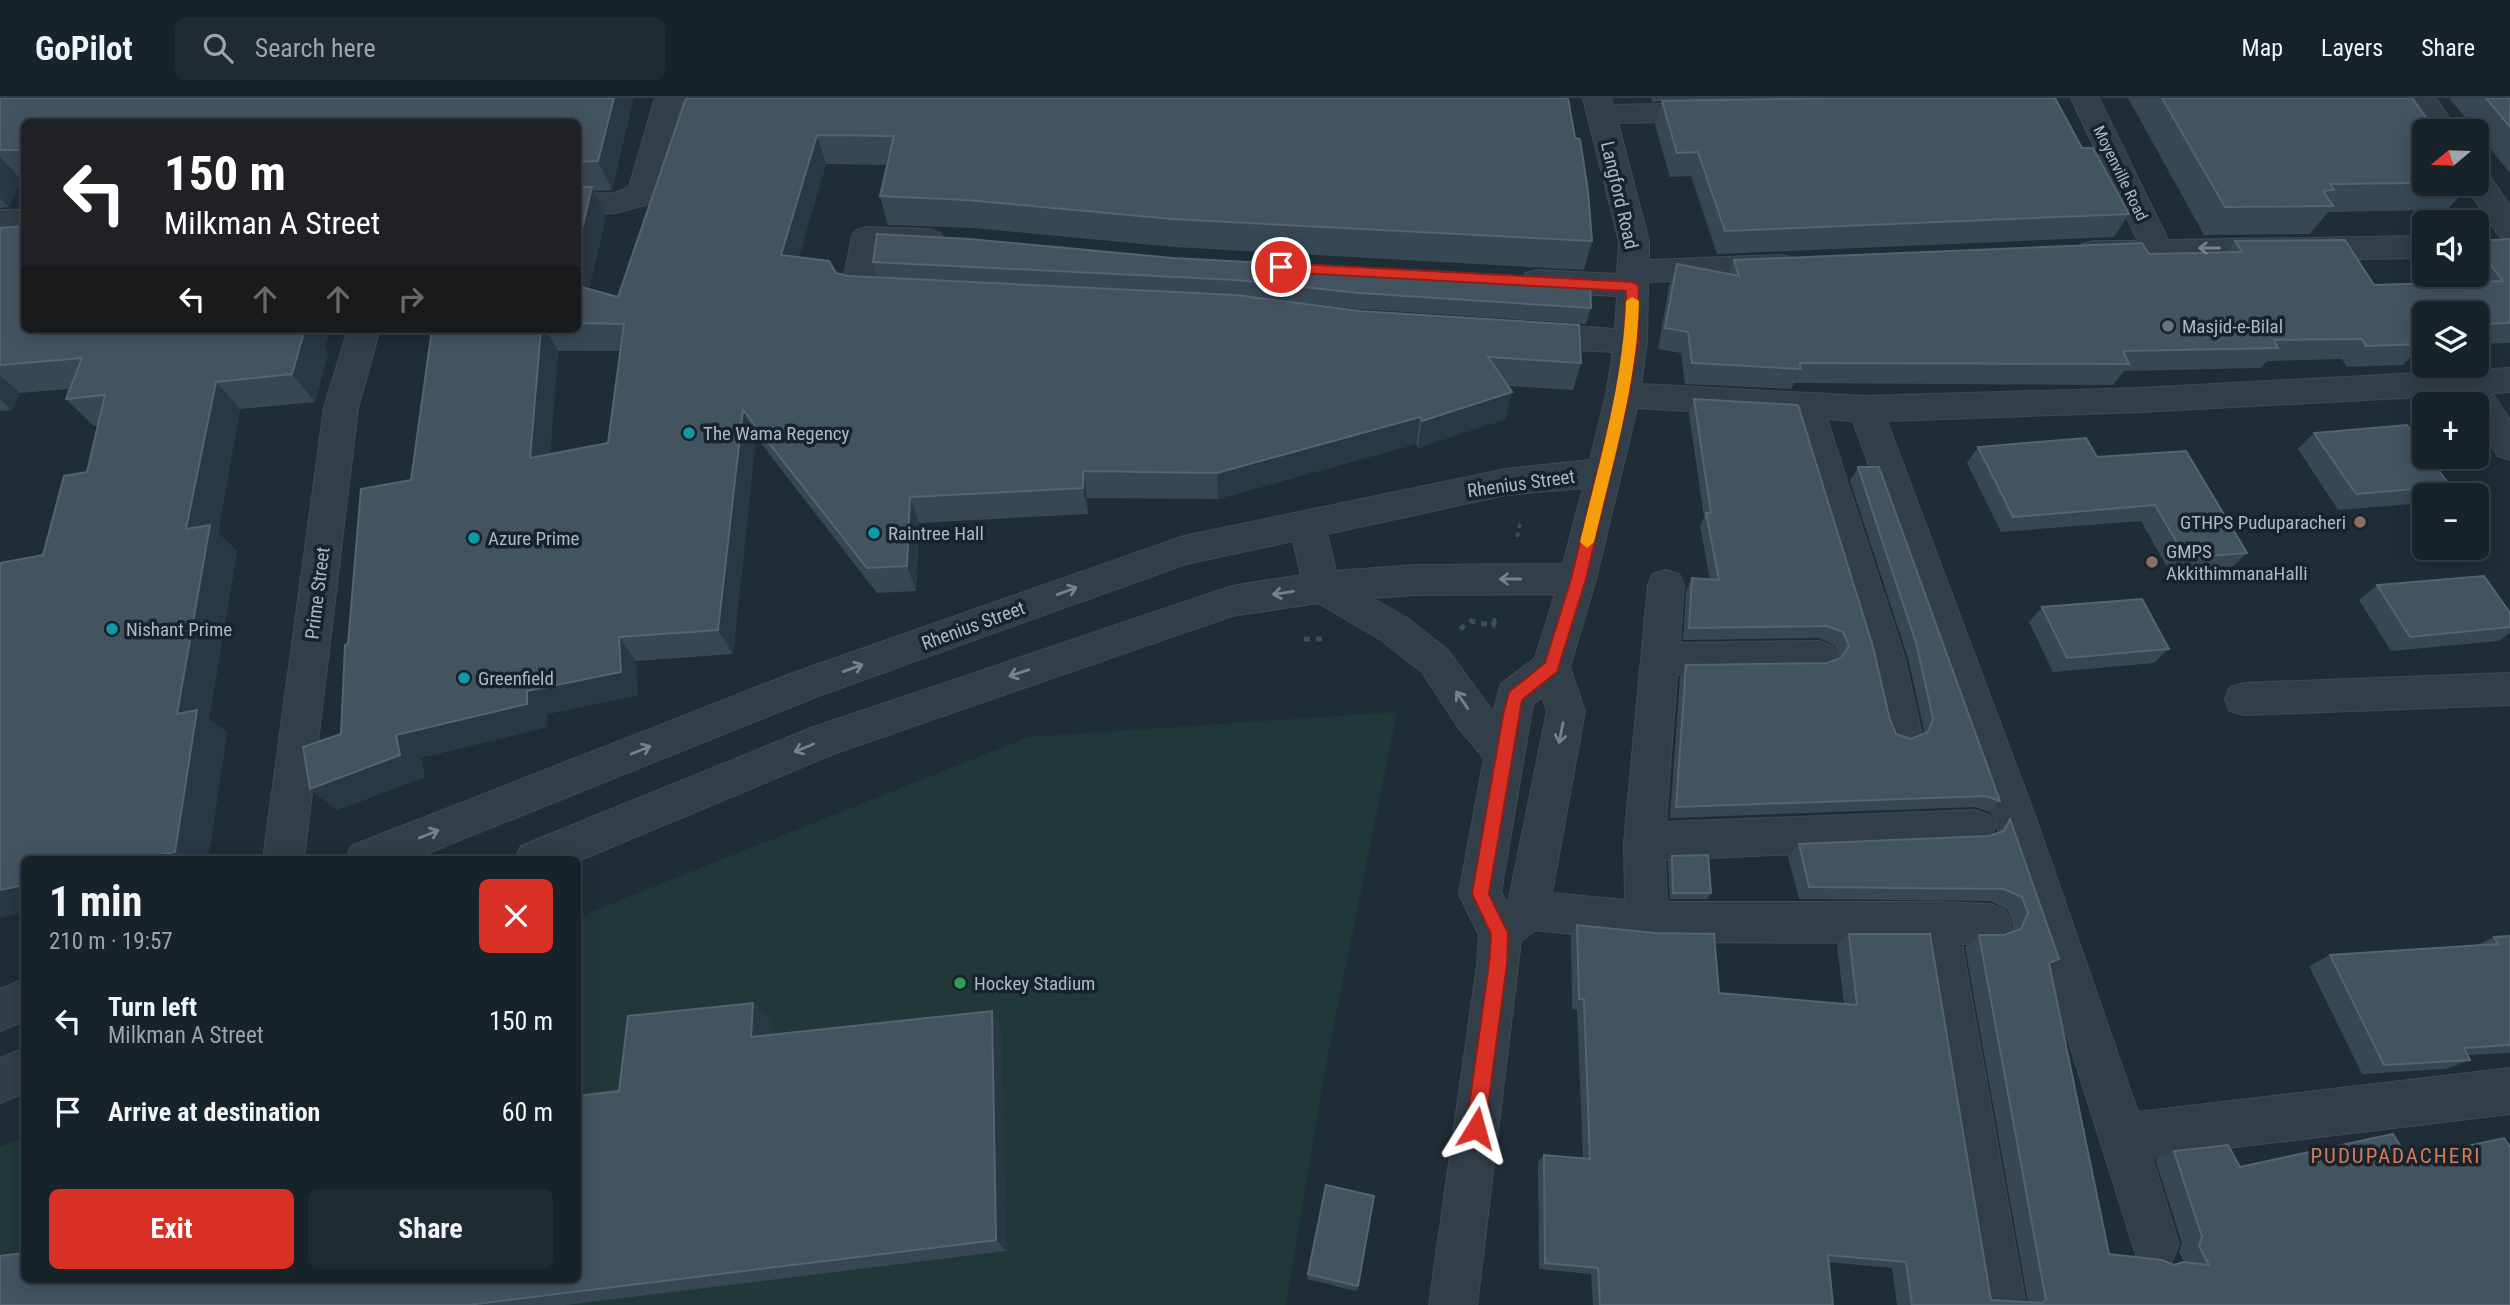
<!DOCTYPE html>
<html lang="en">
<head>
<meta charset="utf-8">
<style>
  body { margin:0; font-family:"Roboto Condensed",sans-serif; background:#202a31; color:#f1f3f6; height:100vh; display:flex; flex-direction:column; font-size:26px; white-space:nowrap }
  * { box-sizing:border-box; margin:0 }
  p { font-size:23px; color:#9ea4a8 }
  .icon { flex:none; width:38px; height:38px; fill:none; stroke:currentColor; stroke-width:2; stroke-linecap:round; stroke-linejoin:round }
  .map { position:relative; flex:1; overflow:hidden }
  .sheet { position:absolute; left:21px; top:758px; width:560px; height:427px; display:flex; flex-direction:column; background:#172229; border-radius:10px; box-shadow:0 4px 18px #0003,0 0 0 2px #363f46 }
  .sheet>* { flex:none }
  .banner { position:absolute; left:21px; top:21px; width:560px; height:214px; border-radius:10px; box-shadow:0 4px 18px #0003,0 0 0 2px #363f46; background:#202124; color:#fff; overflow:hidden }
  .needle { width:46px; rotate:251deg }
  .fabs { position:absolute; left:2412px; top:21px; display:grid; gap:14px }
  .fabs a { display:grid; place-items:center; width:77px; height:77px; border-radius:10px; background:#172229; box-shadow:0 4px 18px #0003,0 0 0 2px #363f46; font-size:35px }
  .pin { position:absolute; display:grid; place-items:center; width:60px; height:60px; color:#fff; margin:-30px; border:4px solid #fff; border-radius:50%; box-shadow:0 2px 7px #0007 }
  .me { position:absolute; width:77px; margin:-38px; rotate:8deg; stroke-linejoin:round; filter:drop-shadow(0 0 5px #0008) }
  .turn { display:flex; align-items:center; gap:24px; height:147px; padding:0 28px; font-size:32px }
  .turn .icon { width:91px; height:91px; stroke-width:2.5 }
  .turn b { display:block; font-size:49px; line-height:60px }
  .lanes { display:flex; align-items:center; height:66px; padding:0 28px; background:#0003; justify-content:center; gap:35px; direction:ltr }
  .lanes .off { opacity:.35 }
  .round { display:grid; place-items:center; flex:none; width:74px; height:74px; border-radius:10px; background:#202a31 }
  .headline { display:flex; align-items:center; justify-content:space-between; height:119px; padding:0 28px }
  h1 { font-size:42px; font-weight:700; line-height:52px }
  .button { display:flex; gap:14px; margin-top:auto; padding:14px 28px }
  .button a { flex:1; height:80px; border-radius:10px; background:#d93025; color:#fff; font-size:28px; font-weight:700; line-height:80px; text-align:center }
  .button a+a { background:#202a31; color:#f1f3f6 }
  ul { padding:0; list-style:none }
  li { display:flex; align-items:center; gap:21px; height:91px; padding:0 28px }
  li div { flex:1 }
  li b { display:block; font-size:26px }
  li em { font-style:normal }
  header { display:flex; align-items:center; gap:42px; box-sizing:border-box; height:98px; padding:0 35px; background:#172229; border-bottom:2px solid #363f46 }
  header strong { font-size:33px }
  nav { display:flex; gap:38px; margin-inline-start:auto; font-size:24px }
  .search { width:490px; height:63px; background:#202a31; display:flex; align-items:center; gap:18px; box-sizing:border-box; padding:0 24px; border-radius:10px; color:#9ea4a8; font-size:26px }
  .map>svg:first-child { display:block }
  .green { fill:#213838 }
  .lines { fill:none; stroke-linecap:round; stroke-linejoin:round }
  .minor-casing { stroke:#3f4a54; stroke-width:2 }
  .path-far1 { stroke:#39514f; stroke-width:3.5; stroke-dasharray:4.5 4.5; stroke-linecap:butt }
  .path { stroke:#39514f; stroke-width:5; stroke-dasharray:6 6; stroke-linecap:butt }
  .minor { fill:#323e48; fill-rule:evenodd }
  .wall { fill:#374854; fill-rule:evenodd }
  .shaded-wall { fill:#283844 }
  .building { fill:#435461; stroke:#546470; stroke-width:2 }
  .oneway { stroke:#75828d }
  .route { fill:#d93025; stroke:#8d1f18; stroke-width:2 }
  .slow { fill:#f59e0b }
  .worship-dot { fill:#6b7280; stroke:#18232c; stroke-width:2.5 }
  .culture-dot { fill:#0f9aa8; stroke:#18232c; stroke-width:2.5 }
  .education-dot { fill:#8d6e63; stroke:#18232c; stroke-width:2.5 }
  .leisure-dot { fill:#2e9e5b; stroke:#18232c; stroke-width:2.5 }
  .labels { text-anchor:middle; stroke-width:7; stroke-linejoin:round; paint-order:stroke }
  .far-street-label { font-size:16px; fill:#acb9c5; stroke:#18232c }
  .street-label { font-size:19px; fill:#acb9c5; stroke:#18232c }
  .poi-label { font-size:19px; fill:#acb9c5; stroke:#18232c; text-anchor:start }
  .neighbourhood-label { font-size:21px; letter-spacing:2px; fill:#d67b56; stroke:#18232c }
</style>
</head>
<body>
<header>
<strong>GoPilot</strong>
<div class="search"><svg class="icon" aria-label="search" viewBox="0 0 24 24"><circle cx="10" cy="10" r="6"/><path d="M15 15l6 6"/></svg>Search here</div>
<nav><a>Map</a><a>Layers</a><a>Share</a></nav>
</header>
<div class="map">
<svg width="2510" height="1207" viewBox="0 0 2510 1207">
  <rect width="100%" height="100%" fill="#1f2d37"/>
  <path class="green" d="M1397,614L1329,952L1286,1207H0V1049L24,1039V1181H578V819L1028,639Z"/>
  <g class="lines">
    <g class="minor-casing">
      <path id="minor" d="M655,0H683L659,90L649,106L615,115L578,116V96L615,95L629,89Z
        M1583,0H1611L1613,7L1711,5L1721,8L1725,14L1721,20L1711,23L1618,25L1649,143V162L1782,157L1793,160L1798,168L1793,176L1782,179L1648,184L1647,244L1641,286L1866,298L2141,290L2510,270V294L2492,295L2510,322V362L2498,358L2476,325V306H2464L2458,297L2141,314L1887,323L2038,726L2138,1014L2510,970V1016L2152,1059L2179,1146L2172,1163L2155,1170L2138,1163L2033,830L1853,323L1827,321L1905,561L1921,633L1916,645L1902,650L1888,645L1883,633L1867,561L1793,319L1637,310L1596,481L1570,569L1585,613L1552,795L1625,802L1624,744L1648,487L1653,476L1666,472L1679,476L1684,487L1680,545L1819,543L1832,548L1838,559L1832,570L1819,575L1677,577L1666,724L1975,712L1989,717L1995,730L1989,743L1975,748L1665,762L1667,804H1937L1990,806L2005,812L2011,826L2005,840L1990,846H1962L2026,1207H1978L1919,845L1647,844L1535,832L1521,843L1477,1207H1429L1477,867L1479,837L1459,796L1484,660L1458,629L1422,574L1381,542L1318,505L1232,518L836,655L578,763L515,761L521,748L811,630L1232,488L1301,477L1293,443L1186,466L821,597L413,761H346L351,748L793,575L1184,438L1506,371L1590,362L1606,297L1613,254L1529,249L1518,245L1513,237L1518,229L1529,225L1615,231L1617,198L1537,194L1526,191L1521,183L1526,175L1537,172L1617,176L1619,143ZM1583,390L1563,466L1415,467L1336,473L1327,436L1506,397ZM1555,496L1535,560L1501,586L1493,614L1448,552L1407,520L1372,500L1415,497ZM1542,599L1547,613L1509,801L1506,804L1501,794L1533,606Z
        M2071,0H2099L2168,142L2424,138V160L2093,165L2082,162L2078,154L2082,146L2093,143H2138Z
        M2408,0H2436L2458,33H2430Z
        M2476,71L2487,74L2510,108V141L2499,138L2464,86H2476Z
        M0,112H24V132H0Z
        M867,129L929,131L940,135L944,142L940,149L929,153L880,150L875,183L904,187L909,195L904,203C886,208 864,206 846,201L841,193L852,139L856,132Z
        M348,231H380L358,310L304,761H263L324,310Z
        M2510,575V607L2244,617L2230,613L2225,601L2230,589L2244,585Z
        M24,881V923L0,933V891Z
        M24,950V995L0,1005V960Z"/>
    </g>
    <path class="path-far1" d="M1517,439L1521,422
      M1494,523L1495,520"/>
    <path class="path" d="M1460,531L1471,523L1493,528L1495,522
      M1304,541H1328"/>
    <use href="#minor" class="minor"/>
  </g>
  <path class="wall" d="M0,0L633,2L612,92L594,93L606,118L589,191L618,199L686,0L1592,143L1584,172L1174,149L973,130L888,127L880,98L887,67L826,66L799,159L836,175L848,178L878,180L873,164L877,136L1591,210L1586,226L1358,211L1292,204L1581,265L1573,292L1508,288L1506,321L1418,350L1416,346L1218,401L1087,400L1088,416L919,425L916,493L877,495L756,339L733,556L636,563L638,597L547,616V629L421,660L425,679L337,712L310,691L341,636L348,546L411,382L432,231H578V24H24V81H21L9,109L0,110ZM558,253H621L608,345L550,356Z
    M1651,0H1761L1672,3L2082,50L2129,116L2114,139L1717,156L1691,78L1670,79L1655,27L1662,3L1652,4Z
    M2128,0H2412L2424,33V86H2471L2447,112L2328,114L2310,136L2204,137Z
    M2449,0H2510V75L2476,33Z
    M0,130L325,251L328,256L315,304L240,311L218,435L237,453L209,621L227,634L208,761H24L43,457L87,374L98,328H94L66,301L69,291L20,295L12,312L0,313Z
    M2510,141V245L2476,246V215H2424V247H2422L2403,267L2347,269L2342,261L2267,263L2260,270L2124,273L2113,287L1794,285L1791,291L1685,286L1681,255L1658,251L1669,188L1677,166L1728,176L1734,162L2227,154L2235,143L2374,187L2467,184L2461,177H2476V143Z
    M1694,301L1798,307L1890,622L1896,636L1911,641L1922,637L1924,632L1908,560L1850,383L1858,369L2000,703L1989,714L1975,709L1670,720L1680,580L1686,567L1827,565L1840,560L1834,547L1819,540L1683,542L1686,493L1692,480L1710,482L1700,428L1704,419L1689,316Z
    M2314,335L2450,388L2440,397H2424V405L2338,412L2298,351Z
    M1978,349L2097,359L2247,455L2231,470L2171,476L2141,423L2001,434L1967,365Z
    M2377,487L2510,515V535L2498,543L2391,553L2359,502Z
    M2042,509L2169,551L2154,565L2053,574L2029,524Z
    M2010,721L2049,868L2109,1156L2173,1167L2184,1164L2179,1154L2182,1145L2155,1061L2174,1053L2240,1069L2408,1061L2510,1207H1897L1892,1170L1828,1164L1833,1207H1593L1591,1176L1539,1171L1538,1064L1544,1057L1583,1060L1577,912L1572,911L1571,838L1577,827L1719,895L1844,906L1837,847L1849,836L1991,1202L2028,1204L1965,849L1979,837H2004L2009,835L2013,827L2007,811L1990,803L1799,801L1788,759L1799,746L1989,738L1995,736Z
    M1672,758L1711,795L1707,801H1670L1668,765Z
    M2510,838V955L2468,957L2470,962L2446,971L2362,976L2309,868L2330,857L2477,847L2494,839Z
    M753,905L771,923L770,937L992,913L1001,930L1006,1153L566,1207H0L578,1181L619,993Z
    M1326,1087L1358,1188L1356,1193L1307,1181Z"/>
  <path class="shaded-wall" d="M614,0H633V2L612,92L598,63Z
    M817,37L826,66L792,185L781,157Z
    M0,59L21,81L9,109L0,100Z
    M592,89L606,118L584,213L578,202V147Z
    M304,231H330L325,251L328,256L315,304L292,276Z
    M541,231H545L558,253L548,386L530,360Z
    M0,277L20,295L12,312L0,301Z
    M216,284L240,311L218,435L237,453L209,621L227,634L208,761H141L177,616L186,431Z
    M1512,294L1506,321L1418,350L1422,323Z
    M743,312L756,339L733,556L718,532Z
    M1420,319L1416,346L1218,401L1217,375Z
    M1083,373L1087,400L1088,416L1083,390Z
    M910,399L919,425L916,493L907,468Z
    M619,539L636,563L638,597L547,616V629L421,660L425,679L337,712L310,691L396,637L527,593Z
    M24,787V814L0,820V792Z
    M753,905L771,923L768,956L751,939Z
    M992,913L1001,930L1006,1153L996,1142Z"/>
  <path class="building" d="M0,0H614L598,63L578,64V24H24V52H0Z
    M686,0H1568L1575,40L1580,41L1588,93L1592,143L1172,121L967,102L880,98L894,38L817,37L781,157L829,163L836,175L848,178L1235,197L1360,213L1579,227L1581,265L1488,259L1512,294L1422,323L1420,319L1217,375L1083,373V390L910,399L907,468L867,470L743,312L718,532L619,539L621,574L527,593V606L396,637L400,657L310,691L303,649L341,636L345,547L348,546L361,391L411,382L432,231H541L530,360L608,345L624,226L578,225V188L618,199Z
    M1830,0H2055L2082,50H2093L2129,116L1725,133L1698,54L1677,55L1662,3Z
    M2162,0H2412L2436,33H2424V85L2330,86L2334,92L2323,93L2333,108L2225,109Z
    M2486,0H2510V29Z
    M578,89H592L578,147Z
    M24,128V231H305L292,276L216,284L186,431L210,427L177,616L197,612L175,754L141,761H24V787L0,792V465L43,457L64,378L87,374L105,297L66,301L82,260L0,267V130Z
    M877,136L969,141L1173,160L1590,182L1591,210L1360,195L1236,182L873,164Z
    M2510,141V225L2476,226V215H2424V227H2411L2423,246L2366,248L2362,241L2274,242L2278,250L2123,253L2129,266L1800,265L1801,271L1692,265L1688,234L1665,230L1677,166L1739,178L1734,162L2142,145L2149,156L2242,154L2235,143L2345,142L2374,187L2503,183L2476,148V143Z
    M1694,301L1798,307L1873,549L1890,622L1896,636L1911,641L1928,634L1933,621L1917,548L1858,369H1879L2000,703L1986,698L1676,709L1686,567L1827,565L1841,560L1849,548L1843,534L1827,528L1689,530L1692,480L1719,482L1706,415H1711Z
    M2407,327L2424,351V359H2429L2450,388L2356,396L2314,335Z
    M2086,340L2097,359L2186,353L2247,455L2186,460L2155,407L2013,419L1978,349Z
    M2484,478L2510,515V529L2410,539L2377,487Z
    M2142,501L2169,551L2067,560L2042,509Z
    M2010,721L2059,861L2049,865L2109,1156L2162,1162L2174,1167L2183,1164L2209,1167L2199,1148L2202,1139L2174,1053L2228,1047L2240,1069L2393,1036L2408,1061L2504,1040L2510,1049V1207H1912L1906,1164L1828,1157L1833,1207H1600L1598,1170L1545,1165L1544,1057L1590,1061L1584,901H1579L1577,827L1655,835L1714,836L1719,895L1857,907L1849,836H1930L1991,1202L2043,1205L2046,1202L1979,837H2004L2021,831L2028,815L2022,799L2004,791L1809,789L1799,746L1989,738L2004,733Z
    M1708,757L1711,795H1673L1672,758Z
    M2510,838V947L2464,950L2470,962L2384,967L2330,857L2498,846L2494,839Z
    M753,905L751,939L992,913L996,1142L468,1207H0V1158L24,1155V1181H578V998L619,993L628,918Z
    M1326,1087L1374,1098L1358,1188L1308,1176Z"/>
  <defs><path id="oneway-shaft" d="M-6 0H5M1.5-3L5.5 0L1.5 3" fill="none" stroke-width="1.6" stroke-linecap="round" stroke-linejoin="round" transform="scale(1.75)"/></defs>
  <g class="oneway">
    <use href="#oneway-shaft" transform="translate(2209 150) rotate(180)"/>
    <use href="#oneway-shaft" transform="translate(1510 481) rotate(180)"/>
    <use href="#oneway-shaft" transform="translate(1067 493) rotate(-20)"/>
    <use href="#oneway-shaft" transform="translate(1283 495) rotate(171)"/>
    <use href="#oneway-shaft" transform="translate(853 570) rotate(-20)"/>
    <use href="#oneway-shaft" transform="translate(1019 575) rotate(161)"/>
    <use href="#oneway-shaft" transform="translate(1462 602) rotate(-124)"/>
    <use href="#oneway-shaft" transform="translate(1561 635) rotate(101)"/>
    <use href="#oneway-shaft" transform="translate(804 650) rotate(158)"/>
    <use href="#oneway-shaft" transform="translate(641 652) rotate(-22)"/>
    <use href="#oneway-shaft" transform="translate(429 736) rotate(-22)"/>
  </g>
  <path class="route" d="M1281,165L1633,184L1639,188L1638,244L1629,297L1586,481L1557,574L1522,602L1489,796L1508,835L1507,866L1485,1030L1482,1037L1476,1039L1469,1037L1466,1030L1489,866L1491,836L1472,796L1503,617L1509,594L1545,565L1571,481L1616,297L1624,244L1626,193L1281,174L1275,169Z"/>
  <path class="slow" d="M1632,199L1639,203C1637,286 1613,364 1594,444L1587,450L1580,444C1599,365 1623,286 1626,203Z"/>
  <circle class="worship-dot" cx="2168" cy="228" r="7"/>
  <g class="culture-dot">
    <circle cx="689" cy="335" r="7"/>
    <circle cx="874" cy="435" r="7"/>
    <circle cx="474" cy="440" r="7"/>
    <circle cx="112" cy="531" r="7"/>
    <circle cx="464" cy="580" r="7"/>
  </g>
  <g class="education-dot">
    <circle cx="2360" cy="424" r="7"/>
    <circle cx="2152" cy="464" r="7"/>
  </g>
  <circle class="leisure-dot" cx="960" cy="885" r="7"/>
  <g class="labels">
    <g class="far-street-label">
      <text transform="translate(2121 75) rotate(64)" y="6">Moyenville Road</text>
    </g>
    <g class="street-label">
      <text transform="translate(1620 97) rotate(77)" y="7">Langford Road</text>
      <text transform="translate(1521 385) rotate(-8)" y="7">Rhenius Street</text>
      <text transform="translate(317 495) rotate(-83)" y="7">Prime Street</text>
      <text transform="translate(973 527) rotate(-20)" y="7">Rhenius Street</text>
    </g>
    <g class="poi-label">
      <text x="2182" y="235">Masjid-e-Bilal</text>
      <text x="703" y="342">The Wama Regency</text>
      <text x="2346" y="431" text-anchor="end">GTHPS Puduparacheri</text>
      <text x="888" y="442">Raintree Hall</text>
      <text x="488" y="447">Azure Prime</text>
      <text x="2166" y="460">GMPS<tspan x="2166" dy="22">AkkithimmanaHalli</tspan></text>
      <text x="126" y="538">Nishant Prime</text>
      <text x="478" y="587">Greenfield</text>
      <text x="974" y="892">Hockey Stadium</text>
    </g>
    <g class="neighbourhood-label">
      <text x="2396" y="1065">PUDUPADACHERI</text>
    </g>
  </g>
</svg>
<div class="fabs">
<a><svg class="needle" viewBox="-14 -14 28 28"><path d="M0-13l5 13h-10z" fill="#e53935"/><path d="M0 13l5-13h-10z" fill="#9ea4a8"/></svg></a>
<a><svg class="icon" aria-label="sound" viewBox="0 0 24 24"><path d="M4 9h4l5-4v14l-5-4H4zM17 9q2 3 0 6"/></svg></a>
<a><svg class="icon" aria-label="layers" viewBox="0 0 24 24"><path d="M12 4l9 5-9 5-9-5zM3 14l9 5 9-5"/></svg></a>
<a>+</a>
<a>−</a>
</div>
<div class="pin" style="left:1281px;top:169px;background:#d93025"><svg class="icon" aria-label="arrive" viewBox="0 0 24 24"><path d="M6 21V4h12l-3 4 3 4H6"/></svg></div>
<svg class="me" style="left:1476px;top:1030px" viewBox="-20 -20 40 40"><path d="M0-17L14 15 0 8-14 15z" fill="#d93025" stroke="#fff" stroke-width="4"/></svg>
<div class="banner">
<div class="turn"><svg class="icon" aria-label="left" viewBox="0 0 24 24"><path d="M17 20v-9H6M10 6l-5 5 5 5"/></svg><div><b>150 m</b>Milkman A Street</div></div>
<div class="lanes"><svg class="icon" aria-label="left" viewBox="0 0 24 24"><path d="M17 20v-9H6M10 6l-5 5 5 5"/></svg><svg class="icon off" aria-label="ahead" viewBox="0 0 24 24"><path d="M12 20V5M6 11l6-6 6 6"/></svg><svg class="icon off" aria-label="ahead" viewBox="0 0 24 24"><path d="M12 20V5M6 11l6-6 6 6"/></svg><svg class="icon off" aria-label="right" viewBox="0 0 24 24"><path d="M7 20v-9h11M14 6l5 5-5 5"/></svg></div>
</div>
<section class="sheet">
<div class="headline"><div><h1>1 min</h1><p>210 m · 19:57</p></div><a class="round" style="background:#d93025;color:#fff"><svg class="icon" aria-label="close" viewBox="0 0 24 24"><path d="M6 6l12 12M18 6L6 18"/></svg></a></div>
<ul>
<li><svg class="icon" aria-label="left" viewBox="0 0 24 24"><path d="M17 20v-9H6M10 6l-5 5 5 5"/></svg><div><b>Turn left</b><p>Milkman A Street</p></div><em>150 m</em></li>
<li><svg class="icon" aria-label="arrive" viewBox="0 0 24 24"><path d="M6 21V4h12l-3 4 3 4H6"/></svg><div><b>Arrive at destination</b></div><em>60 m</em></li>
</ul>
<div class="button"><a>Exit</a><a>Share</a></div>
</section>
</div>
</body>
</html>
